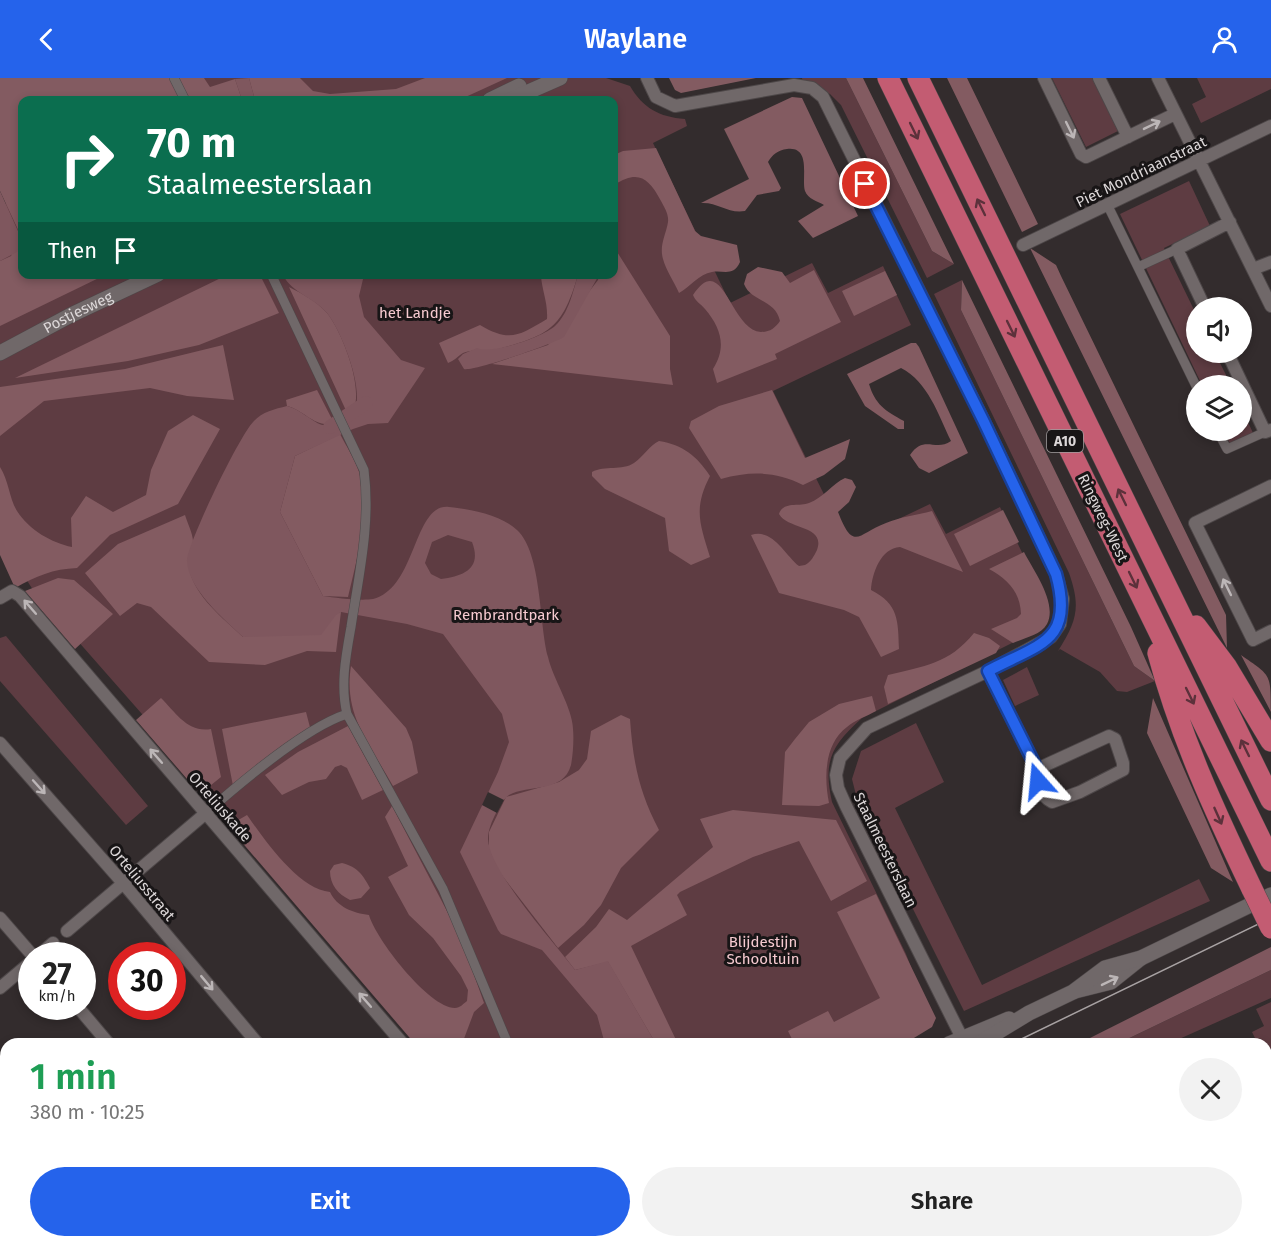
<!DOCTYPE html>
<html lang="en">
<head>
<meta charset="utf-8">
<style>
  body { margin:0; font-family:"Fira Sans",sans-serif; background:#f2f2f2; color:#222; height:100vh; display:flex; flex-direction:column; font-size:22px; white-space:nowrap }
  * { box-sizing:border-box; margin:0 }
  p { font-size:20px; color:#767676 }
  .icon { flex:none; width:33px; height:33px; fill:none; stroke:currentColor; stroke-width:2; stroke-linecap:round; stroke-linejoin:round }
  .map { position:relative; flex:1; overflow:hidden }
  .details { position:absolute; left:0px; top:960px; width:1272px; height:210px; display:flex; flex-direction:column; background:#fff; border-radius:18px 18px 0 0; box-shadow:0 3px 9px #0003 }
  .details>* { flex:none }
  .banner { position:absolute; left:18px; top:18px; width:600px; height:183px; border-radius:12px; box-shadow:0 3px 9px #0003; background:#0b6e4f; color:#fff; overflow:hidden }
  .fabs { position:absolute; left:1186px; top:219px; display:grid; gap:12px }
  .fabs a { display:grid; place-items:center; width:66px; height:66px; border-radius:50%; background:#fff; box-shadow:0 3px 9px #0003; font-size:30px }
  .speed { position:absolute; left:18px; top:864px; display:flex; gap:12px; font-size:30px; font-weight:700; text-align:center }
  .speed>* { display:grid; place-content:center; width:78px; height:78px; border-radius:50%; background:#fff; box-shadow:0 3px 9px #0003; line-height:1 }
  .speed small { font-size:15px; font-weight:400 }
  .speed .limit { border:9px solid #d22; background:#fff; color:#111 }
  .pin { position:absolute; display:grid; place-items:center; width:51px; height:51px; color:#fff; margin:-26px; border:3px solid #fff; border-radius:50%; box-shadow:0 2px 6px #0007 }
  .me { position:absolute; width:66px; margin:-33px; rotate:342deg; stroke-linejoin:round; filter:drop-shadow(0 0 4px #0008) }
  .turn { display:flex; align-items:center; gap:21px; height:126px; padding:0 30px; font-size:27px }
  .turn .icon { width:78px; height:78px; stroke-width:2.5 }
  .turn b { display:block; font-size:42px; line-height:51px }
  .then { display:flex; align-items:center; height:57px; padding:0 30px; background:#0003; gap:12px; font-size:22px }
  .round { display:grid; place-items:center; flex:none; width:63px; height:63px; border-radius:32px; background:#f2f2f2 }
  .headline { display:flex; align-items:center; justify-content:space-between; height:102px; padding:0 30px }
  h1 { font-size:36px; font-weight:600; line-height:45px; color:#1e9e55 }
  .action { display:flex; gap:12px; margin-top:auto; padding:12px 30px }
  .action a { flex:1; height:69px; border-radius:36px; background:#2563eb; color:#fff; font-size:24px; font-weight:600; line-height:69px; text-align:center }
  .action a+a { background:#f2f2f2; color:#222 }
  header { display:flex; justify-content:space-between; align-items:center; height:78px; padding:0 30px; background:#2563eb; color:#fff; font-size:27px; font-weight:600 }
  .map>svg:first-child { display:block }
  .green { fill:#5e3c42; fill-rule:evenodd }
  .forest { fill:#835b61 }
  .water { fill:#7f575e; fill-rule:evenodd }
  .pier { fill:#332c2d }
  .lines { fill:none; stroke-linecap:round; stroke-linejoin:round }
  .canal { stroke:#7f575e; stroke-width:14 }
  .pedestrian-casing { stroke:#4d4748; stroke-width:10 }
  .minor-casing { stroke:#4d4748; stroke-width:14 }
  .tertiary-casing { stroke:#4d4748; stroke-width:16 }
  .motorway-casing { stroke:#4d4748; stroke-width:22 }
  .pedestrian { stroke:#706869; stroke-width:9 }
  .minor { stroke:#706869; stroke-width:12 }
  .tertiary { stroke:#706869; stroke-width:15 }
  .motorway { stroke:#c35c72; stroke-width:21 }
  .tram { stroke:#a8a2a3; stroke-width:1.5 }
  .tertiary-bridge-casing { stroke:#4d4748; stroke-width:16; stroke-linecap:butt }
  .motorway-bridge-casing { stroke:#4d4748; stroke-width:22; stroke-linecap:butt }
  .tertiary-bridge { stroke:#706869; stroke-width:15 }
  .motorway-bridge { stroke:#c35c72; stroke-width:21 }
  .oneway { stroke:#bcb6b7 }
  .oneway2 { stroke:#5c313b }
  .route-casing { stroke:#184099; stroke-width:15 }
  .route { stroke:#2563eb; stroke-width:10 }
  .labels { text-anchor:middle; stroke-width:6; stroke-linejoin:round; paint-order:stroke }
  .shield { fill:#181516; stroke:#a19d9e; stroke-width:1.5 }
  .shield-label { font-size:14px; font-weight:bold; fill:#dcd7d8 }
  .street-label { font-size:15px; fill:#dcd7d8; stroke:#181516 }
  .park-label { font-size:15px; fill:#f6cad0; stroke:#181516 }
</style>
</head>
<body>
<header><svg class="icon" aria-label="back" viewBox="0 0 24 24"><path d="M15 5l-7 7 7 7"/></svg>Waylane<svg class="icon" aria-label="person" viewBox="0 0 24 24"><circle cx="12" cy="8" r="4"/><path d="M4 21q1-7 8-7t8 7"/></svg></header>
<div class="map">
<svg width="1271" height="1170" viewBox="0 0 1271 1170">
  <rect width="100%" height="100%" fill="#332c2d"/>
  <path class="green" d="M0,0H606L630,8C643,30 659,39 685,41L687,48L653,65L730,225L812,185L828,215L883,188L911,247L773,313L848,465L930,426L946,456L1000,429L1046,524L1030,556L862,640C831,668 823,683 832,724L906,876L933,947L903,966H428L221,725L214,731L200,716L207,710L33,512L21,493L0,474V182L8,178ZM22,22H614V196H22Z
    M802,0H846L932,173L954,186L927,200L841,27L830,16L803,5Z
    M1052,0H1092L1118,53L1086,69Z
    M1197,0H1271V11L1201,45L1192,26L1206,19Z
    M1189,103L1210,148L1164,170L1197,238V274L1215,275L1231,307H1202L1120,136Z
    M962,202L961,232L1134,588L1155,603L1127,614L1117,613L1100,594L1060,571L1058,573C1077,543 1081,529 1069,495L934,216Z
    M1242,331L1253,355L1230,366L1224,353L1242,352Z
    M6,558L148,728L126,747L0,603V560Z
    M1027,589L1039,617L1015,628L1003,602Z
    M916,645L944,704L895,730L982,907L1199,801L1210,823L964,933L856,717L852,701L861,673Z
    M1271,892V920L1168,966H1117Z
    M1271,924V983L1268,985L1266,966H1258L1252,954L1264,948L1256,931Z
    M0,1087L6,1094V1163L0,1156Z
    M7,1164H65L70,1170H12Z
    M852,1164H893L897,1170H842Z"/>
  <path class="forest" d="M0,0H204L210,9L235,1L242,22H22V196L105,197L0,248V183L11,178L21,158L0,113Z
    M249,0H300L313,13L330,16L396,11L425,0H507L459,22H255Z
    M669,0H756L681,15L675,12Z
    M846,0H863L954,186L932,173Z
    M947,0H967L1038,146L1022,154Z
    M792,19L802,20L858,138L813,160L798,143L824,127C817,123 808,121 805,113C801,101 812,68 787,71C778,72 772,77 768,84L781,110L779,113L757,117L745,133C728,136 718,124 701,125L749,101L724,51Z
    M656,70L695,153L701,158L737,167L740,184C733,199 724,192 712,194C699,196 690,209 679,215C674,204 666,192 663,181C659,167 666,157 668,144C669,136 664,129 661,123C648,99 638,92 614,107V77L623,73Z
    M614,169L670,258V291L673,307L492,286L548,267L598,202L599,197L614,196Z
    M1030,170L1056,187L1061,198L1226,537L1227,570Z
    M758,189L782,194L790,205L814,192L841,244L775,276L777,281L717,305L713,291C727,269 721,250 705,231C701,226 695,223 693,217C723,171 730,252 761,254C770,254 775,250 780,243C775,221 751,224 744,206L747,196Z
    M885,193L897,217L854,238L842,213Z
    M227,197H260L279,235L199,267L128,283L15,300Z
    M578,197C562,251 550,257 495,272C485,275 473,270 463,275C458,278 454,283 448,285L439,265L480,247C510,265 520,257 547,241C548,224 542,213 541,198Z
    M962,202L1131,549L1155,603L1134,588L961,232Z
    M289,209C303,216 316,223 327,235C342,253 369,320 349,339Z
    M911,265H916L919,269L968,375L929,395L919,390L910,377C924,356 935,374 951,363C938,336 928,304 901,290L869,306C875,326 885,333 904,343V351H898L865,328L847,296Z
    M223,267L234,322L187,318L150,310L44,323L0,358V309L125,291Z
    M317,312L334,345C316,351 304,332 287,328L286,322Z
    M772,312L805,380L850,361L845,381L824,397L803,407C775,393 751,393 721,401L689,350L691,343L719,328Z
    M193,337L220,351L178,426L110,457L77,490C53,491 36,498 15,510L0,477V389C9,403 9,420 17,433C29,452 52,465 72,469L71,440L86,418L113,434L146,417L151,392L168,353Z
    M340,356C346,368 355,381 359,394C371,434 357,480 348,519L323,518L280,434L295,378Z
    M659,363C683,367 697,378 710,398C693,431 700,446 710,479L691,487L669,473L665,440L605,411L592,398V394C605,387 622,393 634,385C644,378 649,368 659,363Z
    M845,400L852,402L856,409L849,424L838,434C854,475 858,455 886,445C900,439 917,437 932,433L963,494L900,469C881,470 872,495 871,512C899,526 898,543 899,571L881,579L859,539L844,532L779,515L751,457C773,450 784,476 799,488L805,487C811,484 814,478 817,472C826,447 788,452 779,436C783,423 799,429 809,425C823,420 832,406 845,400Z
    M1003,432L1019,464L970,488L954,456Z
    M185,437C187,444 193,456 193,463C193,473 187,478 189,490C194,518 224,541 243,559L341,534L336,574L307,573L265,587L209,584L151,529L137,525L120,538L85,495L118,466Z
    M1024,474C1033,492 1058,525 1047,546C1041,557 1024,560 1013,565L991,551L1017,540L1021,536C1020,513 1007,501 989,491Z
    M58,500L74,502L113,536L75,571L25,513Z
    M974,555L989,560L1000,568L996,575L888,626L884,609L888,597C924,588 949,586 974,555Z
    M1241,577C1271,598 1271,595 1271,634Z
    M351,588L406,650L412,664L418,695L393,708C370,667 343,637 351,588Z
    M872,618L876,633C867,638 855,642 847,649C824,666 824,700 829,725L819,728L782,727L785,674L795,661L809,644L839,626Z
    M161,620C176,635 188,655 211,651L221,699L200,716L136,642Z
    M1153,620L1233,804L1211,790L1147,655Z
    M306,634L312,657L234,713L222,651Z
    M621,637L630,641C633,684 639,714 659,752L621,790L601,827L584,847L558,870L497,791L489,771V754L506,719L559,704L579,692L587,681L591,653Z
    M348,648L383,712L362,722L347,690L341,687L335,689L326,701L309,704L282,717L265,697L298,674Z
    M392,728L461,860L484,925L474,934L462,966H415L228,748L247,737C264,761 299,812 330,814C337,829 353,835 369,837C375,860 429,930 455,930C460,930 463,926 467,923L468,912L461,898L433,860L409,837L388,799L408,788L385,739Z
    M733,732L836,742L867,803L831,823L799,763L753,779L680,814L677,817L687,837L631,868L678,966H656L608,884L575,892L565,879L596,849L609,831L627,842L713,769L700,741Z
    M342,785C358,789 363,797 370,810L361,820L350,822C338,816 330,807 330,793L334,787Z
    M876,816L936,940L932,949L904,966H789L793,963L788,953L828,933L834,944L880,920L837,834Z
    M588,1164H634L627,1170H594Z
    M783,1164H837L829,1170H775Z"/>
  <path class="water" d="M249,0L255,22H242L235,1Z
    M0,113L22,162L17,174L0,183Z
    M283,197H364L359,218L364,239L401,282L425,290L388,345L368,346L353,351L295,378L280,434L323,518C336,520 361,523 373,521C417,510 413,425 449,429C470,431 501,437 517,452C542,475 539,546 548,579C553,601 572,629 573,651C574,661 573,677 571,687C563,716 528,706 509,717C503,721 500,729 496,735C492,743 488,752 488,761C489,793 554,864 575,892L608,883L656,966H605L597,937L542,872L501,856L498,852L460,774L498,694L509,664L502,636L443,556L407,546L341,534L336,537L321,557L243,559C224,541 188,511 187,483C187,466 240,356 254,343C262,334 275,331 287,328C300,331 315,346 323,347C329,348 335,344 341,342C345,340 350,339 353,335C367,316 341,252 327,235C313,219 292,215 283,197ZM448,457L472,464C482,490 465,498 441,501L431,496L425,485L432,464Z
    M578,197H599L564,259C553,266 473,294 464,291L458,281L463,276L477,270C491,277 543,259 555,248C569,235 573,213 578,197Z
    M1271,869V892L1117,966H1078Z"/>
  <path class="pier" d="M488,714L504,722L497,735L482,727Z"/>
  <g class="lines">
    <path class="canal" d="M330,349L366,325"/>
    <g class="pedestrian-casing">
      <path id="pedestrian" d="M174,0L185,22
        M1107,126L1197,310
        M1138,189L1177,171
        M271,196L364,392C371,445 359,496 351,549C346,577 340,607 347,636L443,811L508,966
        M1217,352L1227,371L1265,354
        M206,735C239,706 306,649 347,636"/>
    </g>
    <g class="minor-casing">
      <path id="minor" d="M647,0L656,19L675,28L794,7L812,10L823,19L983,341L1056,496L1063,521L1060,546L1051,559L988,593L867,650L840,680L836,697L838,710L846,728L965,966
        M1044,0L1081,76L1086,79L1175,36
        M1099,0L1128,59
        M1158,0L1271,228
        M1023,167L1271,48
        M1253,191L1271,184
        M1205,230L1177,171L1230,144
        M1227,274L1265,354L1271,352
        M1271,408L1195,445L1253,562L1271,553
        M0,520L12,513L20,518L403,966
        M988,593L1037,691C1038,704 1040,718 1052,724L1080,714L1123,692V685L1115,661L1109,658L1037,691
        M0,665L123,805L258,966
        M0,840L33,878
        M67,853L206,735
        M38,878L53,865
        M0,910L32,883
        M77,928L109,966
        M283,1164L287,1167
        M428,1164L433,1170
        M574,1164L580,1170
        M1067,1164L1070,1170
        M1214,1164L1217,1170"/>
    </g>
    <g class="tertiary-casing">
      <g id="tertiary">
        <path d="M490,22L519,8"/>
        <path d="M510,22L560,0"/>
        <path id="s1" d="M0,275L71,237L158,196"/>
        <path d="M1075,913L1111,904L1141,880"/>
        <path d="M949,966L1009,941"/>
        <path d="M978,966L1029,935L1073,914L1105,890L1141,880L1271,817"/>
        <path d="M0,1004L6,1011"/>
        <path d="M0,1039L6,1046"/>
        <path d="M108,1164L113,1170"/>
        <path d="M139,1164L144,1170"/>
      </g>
    </g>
    <g class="motorway-casing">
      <path id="motorway" d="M888,0L1271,783
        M918,0L1271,722
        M1196,548L1226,588L1271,663
        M1158,575C1180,658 1215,734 1252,811"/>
    </g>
    <use href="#pedestrian" class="pedestrian"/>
    <use href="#minor" class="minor"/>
    <use href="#tertiary" class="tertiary"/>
    <use href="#motorway" class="motorway"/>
    <path class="tram" d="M1011,966L1271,840
      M0,1027L6,1034
      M127,1164L132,1170
      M672,1170L679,1164"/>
    <g class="tertiary-bridge-casing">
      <path id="tertiary-bridge" d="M677,1170L684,1164"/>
    </g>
    <g class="motorway-bridge-casing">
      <path id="motorway-bridge" d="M1252,811L1271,850"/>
    </g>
    <use href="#tertiary-bridge" class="tertiary-bridge"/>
    <use href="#motorway-bridge" class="motorway-bridge"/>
  </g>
  <defs><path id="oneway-shaft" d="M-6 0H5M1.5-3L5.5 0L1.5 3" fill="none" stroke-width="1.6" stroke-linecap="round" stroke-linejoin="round" transform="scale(1.5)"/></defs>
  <g class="oneway">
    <use href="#oneway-shaft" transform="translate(1152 47) rotate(-26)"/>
    <use href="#oneway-shaft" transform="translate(1070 52) rotate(64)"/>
    <use href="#oneway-shaft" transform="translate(1227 509) rotate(-116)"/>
    <use href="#oneway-shaft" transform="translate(30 529) rotate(-131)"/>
    <use href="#oneway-shaft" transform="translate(156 678) rotate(-131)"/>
    <use href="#oneway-shaft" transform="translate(39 709) rotate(48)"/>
    <use href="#oneway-shaft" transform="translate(1110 903) rotate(-26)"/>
    <use href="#oneway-shaft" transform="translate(207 905) rotate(50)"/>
    <use href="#oneway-shaft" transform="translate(365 922) rotate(-131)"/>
  </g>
  <g class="oneway2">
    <use href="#oneway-shaft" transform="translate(914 53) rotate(64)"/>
    <use href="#oneway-shaft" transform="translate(981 129) rotate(-116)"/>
    <use href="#oneway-shaft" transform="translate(1011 251) rotate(64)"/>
    <use href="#oneway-shaft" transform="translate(1122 419) rotate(-116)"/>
    <use href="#oneway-shaft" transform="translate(1133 502) rotate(64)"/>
    <use href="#oneway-shaft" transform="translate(1190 618) rotate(64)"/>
    <use href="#oneway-shaft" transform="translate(1245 670) rotate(-116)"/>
    <use href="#oneway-shaft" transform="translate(1218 738) rotate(66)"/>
  </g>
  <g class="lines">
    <g class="route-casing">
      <path id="route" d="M865,106L983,342L1056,496C1075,564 1039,566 988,593L1037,691L1038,703"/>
    </g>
    <use href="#route" class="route"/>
  </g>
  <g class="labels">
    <rect class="shield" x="1047" y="352" width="36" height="22" rx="4.5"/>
    <g class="shield-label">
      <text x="1065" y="368">A10</text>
    </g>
    <g class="street-label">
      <text transform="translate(1141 94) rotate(-26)" y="5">Piet Mondriaanstraat</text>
      <text dy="5" stroke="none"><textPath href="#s1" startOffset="88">Postjesweg</textPath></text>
      <text transform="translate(1103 440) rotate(64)" y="5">Ringweg-West</text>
      <text transform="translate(220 729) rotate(49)" y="5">Orteliuskade</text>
      <text transform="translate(885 772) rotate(64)" y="5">Staalmeesterslaan</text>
      <text transform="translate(142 805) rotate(50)" y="5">Orteliusstraat</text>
    </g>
    <g class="park-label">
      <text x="415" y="240">het Landje</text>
      <text x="506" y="542">Rembrandtpark</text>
      <text x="763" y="869">Blijdestijn<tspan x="763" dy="17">Schooltuin</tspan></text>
    </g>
  </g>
</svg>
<div class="fabs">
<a><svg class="icon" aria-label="sound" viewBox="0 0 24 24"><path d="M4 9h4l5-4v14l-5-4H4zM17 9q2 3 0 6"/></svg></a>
<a><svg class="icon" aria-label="layers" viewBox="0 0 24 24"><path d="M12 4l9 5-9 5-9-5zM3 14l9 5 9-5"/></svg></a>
</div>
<div class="speed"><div>27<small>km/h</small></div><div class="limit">30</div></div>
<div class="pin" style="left:865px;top:106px;background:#d93025"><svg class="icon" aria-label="arrive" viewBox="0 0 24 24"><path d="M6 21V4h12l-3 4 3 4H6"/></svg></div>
<svg class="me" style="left:1038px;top:703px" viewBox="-20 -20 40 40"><path d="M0-17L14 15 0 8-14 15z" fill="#2563eb" stroke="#fff" stroke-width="4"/></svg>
<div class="banner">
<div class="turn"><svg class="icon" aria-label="right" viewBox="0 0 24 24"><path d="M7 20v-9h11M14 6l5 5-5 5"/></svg><div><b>70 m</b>Staalmeesterslaan</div></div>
<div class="then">Then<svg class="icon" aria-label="arrive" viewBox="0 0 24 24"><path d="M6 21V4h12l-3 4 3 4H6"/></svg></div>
</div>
<section class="details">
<div class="headline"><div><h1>1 min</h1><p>380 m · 10:25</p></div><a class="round"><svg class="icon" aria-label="close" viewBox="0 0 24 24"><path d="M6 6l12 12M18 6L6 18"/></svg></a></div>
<div class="action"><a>Exit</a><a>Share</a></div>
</section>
</div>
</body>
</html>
